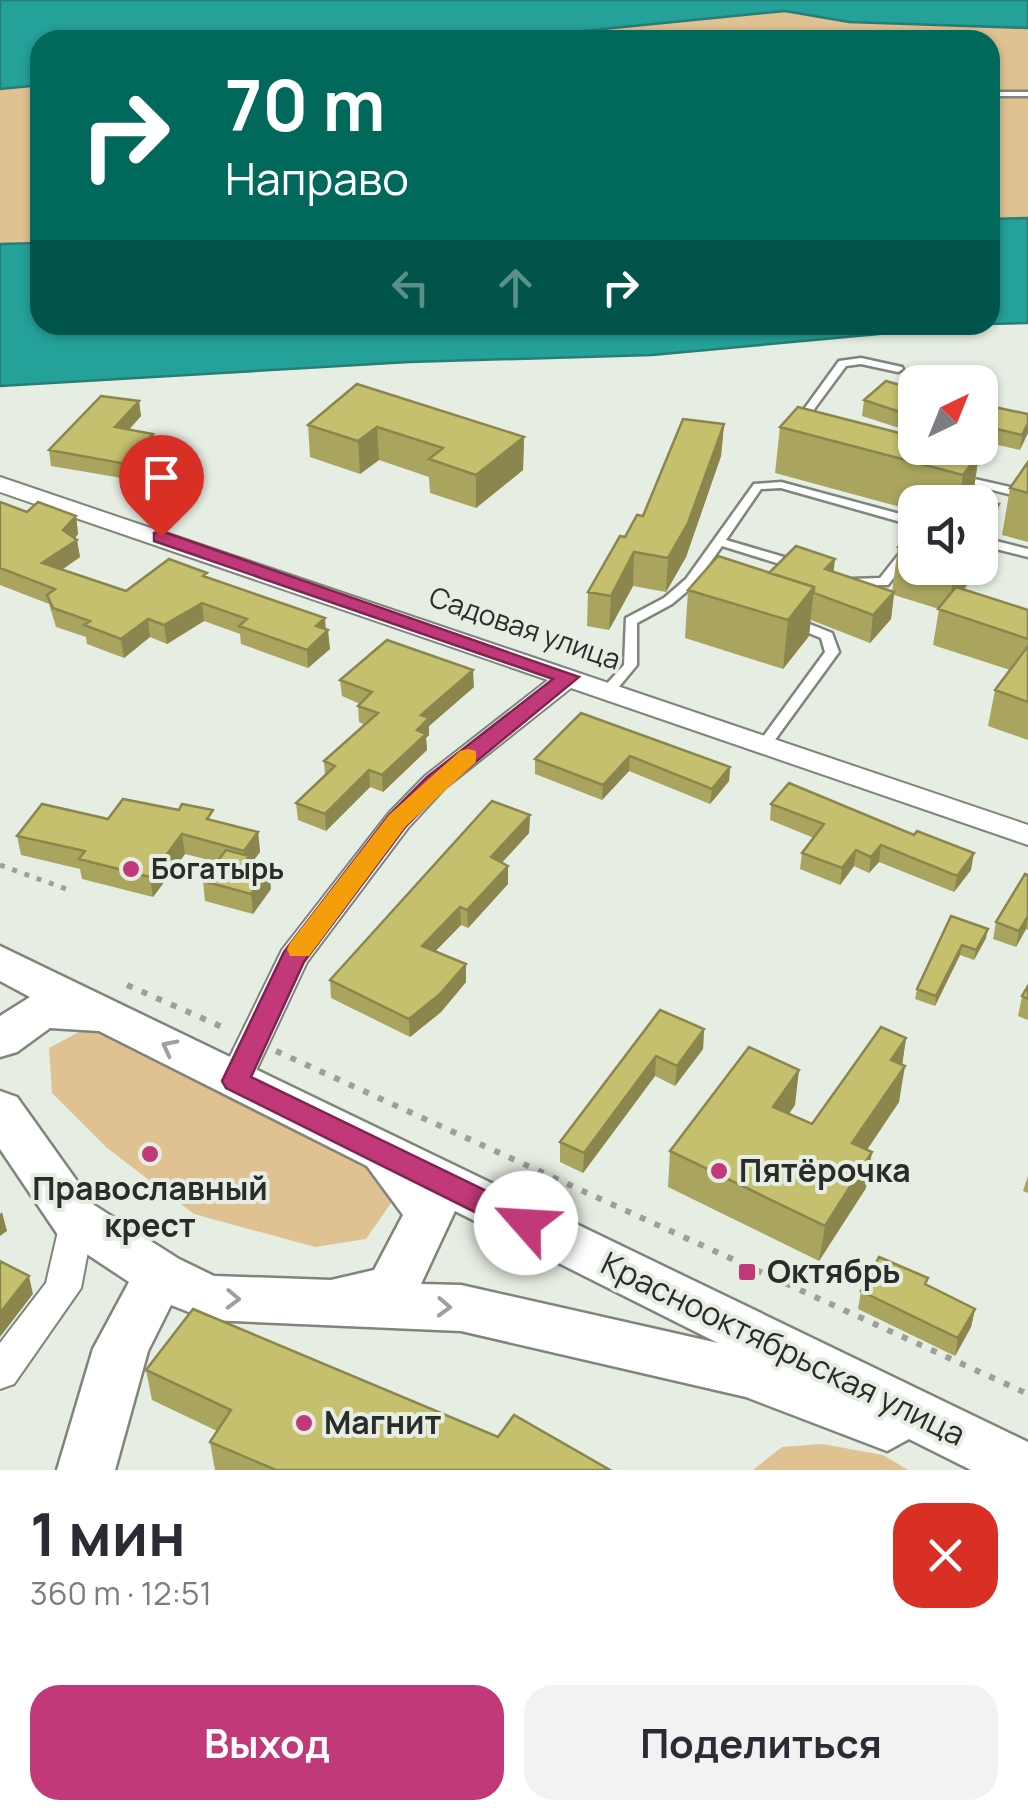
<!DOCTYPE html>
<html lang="ru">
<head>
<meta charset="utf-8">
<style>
  body { margin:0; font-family:Manrope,sans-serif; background:#f2f2f3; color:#2b2b33; height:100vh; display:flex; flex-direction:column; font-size:38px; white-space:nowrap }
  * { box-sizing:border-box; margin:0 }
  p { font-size:32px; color:#7c7c81 }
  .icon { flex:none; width:55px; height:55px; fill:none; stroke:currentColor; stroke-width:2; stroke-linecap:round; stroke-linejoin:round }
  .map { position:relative; height:1470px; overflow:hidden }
  .sheet { display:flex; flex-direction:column; background:#fff; flex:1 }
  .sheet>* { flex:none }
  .hud { position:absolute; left:30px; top:30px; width:970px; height:305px; border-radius:30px; box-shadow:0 2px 8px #0004; background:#00695c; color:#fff; overflow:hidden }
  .needle { width:65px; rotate:43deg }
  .buttons { position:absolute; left:898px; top:365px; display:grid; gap:20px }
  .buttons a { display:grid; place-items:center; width:100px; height:100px; border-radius:20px; background:#fff; box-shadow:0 2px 8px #0004; font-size:50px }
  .pin { position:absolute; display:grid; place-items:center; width:85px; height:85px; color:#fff; margin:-102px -42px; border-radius:50% 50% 50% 0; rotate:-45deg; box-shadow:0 0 10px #0007 }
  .pin .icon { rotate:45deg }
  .me { position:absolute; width:110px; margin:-55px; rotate:296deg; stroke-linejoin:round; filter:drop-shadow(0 0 8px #0008) }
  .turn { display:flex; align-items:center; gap:35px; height:210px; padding:0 30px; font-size:45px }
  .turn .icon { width:130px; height:130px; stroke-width:2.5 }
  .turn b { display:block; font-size:70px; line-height:85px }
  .lanes { display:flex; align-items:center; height:95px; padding:0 30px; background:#0003; justify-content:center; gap:50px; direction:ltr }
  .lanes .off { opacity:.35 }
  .round { display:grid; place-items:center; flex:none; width:105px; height:105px; border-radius:30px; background:#f2f2f3 }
  .summary { display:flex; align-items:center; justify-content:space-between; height:170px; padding:0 30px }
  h1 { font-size:60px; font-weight:700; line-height:75px }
  .primary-button { display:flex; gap:20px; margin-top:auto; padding:20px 30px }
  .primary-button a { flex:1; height:115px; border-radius:30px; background:#c13979; color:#fff; font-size:40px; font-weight:700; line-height:115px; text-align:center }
  .primary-button a+a { background:#f2f2f3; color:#2b2b33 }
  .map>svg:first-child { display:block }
  .green { fill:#dfc192 }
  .water { fill:#24a199; stroke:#267e77; stroke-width:2.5 }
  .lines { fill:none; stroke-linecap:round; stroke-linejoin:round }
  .service-casing { stroke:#7f857b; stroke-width:5 }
  .minor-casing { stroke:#7f857b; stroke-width:4 }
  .secondary-casing { stroke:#7f857b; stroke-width:5 }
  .path-far1 { stroke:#9ba098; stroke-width:5; stroke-dasharray:5 8; stroke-linecap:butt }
  .path { stroke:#9ba098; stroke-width:6; stroke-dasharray:6 10; stroke-linecap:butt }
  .service { fill:#fff; fill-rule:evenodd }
  .minor { fill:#fff; fill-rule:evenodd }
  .secondary { fill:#fff; fill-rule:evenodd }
  .wall { fill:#a9a55f }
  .shaded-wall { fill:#8a864d }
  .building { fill:#c5c06e; stroke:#8a864d; stroke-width:2.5 }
  .oneway { stroke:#9fa09e }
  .route { fill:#c13979; stroke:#7d254f; stroke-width:2.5 }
  .slow { fill:#f59e0b }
  .poi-dot { fill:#c13979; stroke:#e6ede2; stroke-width:4 }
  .labels { text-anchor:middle; stroke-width:8; stroke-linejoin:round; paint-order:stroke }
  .street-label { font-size:28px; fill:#2a2c28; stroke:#e6ede2 }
  .poi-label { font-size:28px; font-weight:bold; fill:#2a2c28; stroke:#e6ede2; text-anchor:start }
  .near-poi-label { font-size:32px; font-weight:bold; fill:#2a2c28; stroke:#e6ede2; text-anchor:start }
  .near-street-label { font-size:32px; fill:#2a2c28; stroke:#e6ede2 }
</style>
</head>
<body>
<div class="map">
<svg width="1028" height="1470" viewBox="0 0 1028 1470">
  <rect width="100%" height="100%" fill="#e6ede2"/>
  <path class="green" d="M785,11L849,22L1028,28V218L990,219V40H494Z
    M40,85V243L0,244V89Z
    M114,1027L364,1151L391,1203L366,1239L315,1247L194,1214L107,1148L52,1093L49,1048L81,1031Z
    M822,1444L883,1455L908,1470H753L782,1447Z"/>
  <path class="water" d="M0,0H1028V28L849,22L785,11L494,40H40V85L0,89Z
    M1028,218V323L990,324V219Z
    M40,243V325H977L652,355L409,362L0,386V244Z"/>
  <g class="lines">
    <g class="service-casing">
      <path id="service" d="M990,92H1028V96H990Z
        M861,358L902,367L903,369L898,372L861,364L846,366L812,412L808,426H800L798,424L802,412L839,361Z
        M961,476L1028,491V499L957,481L955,479Z
        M781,482L915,518V526L781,488L761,489L726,540L801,562L803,565L801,568H793L722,546L697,581L712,592L710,595H702L691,588L672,604L637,623V665L613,694H603L601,691L603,688L624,665L626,618L664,598L686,579L754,484Z
        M980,537L1028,549V557L980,545Z
        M915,538V550L888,585H852L850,582L852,579L880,578L911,539Z
        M792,617L832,633L839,652L769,748L764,749L757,745L825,652L821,638L787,624L786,621L787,618Z"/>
    </g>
    <g class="minor-casing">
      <path id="minor" d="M0,477L1028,825V845L571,688L445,788L408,828L307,962L247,1090L235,1094L223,1090L218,1081L282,950L388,814L425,776L548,680L0,492Z
        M76,1206L89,1210L94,1220L81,1288L14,1384L0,1389V1343L46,1283L63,1210Z"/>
    </g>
    <g class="secondary-casing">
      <path id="secondary" d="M0,946L1028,1442V1470H971L909,1439L887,1451L746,1397L461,1331L209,1320L171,1305L148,1351L115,1470H57L93,1349L129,1282L58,1235L0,1149V1091L17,1097L94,1205L179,1259L214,1276L331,1280L374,1270L403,1215L367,1166L99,1031L50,1028L17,1052L0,1057V1016L30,997L0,981ZM455,1211L718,1343L461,1285L421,1284Z"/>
    </g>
    <path class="path-far1" d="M0,865L69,890"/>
    <path class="path" d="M127,985L229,1030
      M276,1051L1028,1394"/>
    <use href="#service" class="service"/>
    <use href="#minor" class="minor"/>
    <use href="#secondary" class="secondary"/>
  </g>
  <path class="wall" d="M915,382V433L862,416L864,400L910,388Z
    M357,384L524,437L523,470L476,508L430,493L429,477L379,460L360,474L310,457L308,425Z
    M139,401L141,416L129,430L153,434L155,449L128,479L51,466L49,450Z
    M980,404L1028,414L1020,450L980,441Z
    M724,424L721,456L686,557L666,592L633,586L609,630L587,626L588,592L625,537Z
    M780,427L979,454L973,497L999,504L991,552L980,502H915V511L775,473Z
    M1028,462V542L1002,535L1010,488Z
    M0,502L27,512L76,516L78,534L75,538L80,557L62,570L126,591L208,578L326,630L330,649L308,668L241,644L240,634L204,621L167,644L150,637L124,658L87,644L86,637L56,627L49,604L0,585Z
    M915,526V568H979L964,590L1028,610V740L988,726L995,690L1010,670L933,645L939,609L894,595L891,619L870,643L811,620L809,636L783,669L685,638L688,590L769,573L834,572L892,592L898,547Z
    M340,680L474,687L429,726V735L426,738L427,750L383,792L370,787L326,831L298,820L296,803L325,776L324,761L365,725L359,722L358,706L360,704L342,696Z
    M581,713L730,767L729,781L710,804L629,771L602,800L535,774V759Z
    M771,804L971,870L954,892L879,862L869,873L854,866L840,885L800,869L802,853L814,838L770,820Z
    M530,815L529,833L502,863L508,866V884L468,928L461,925L435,951L466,964V982L441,1012L410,1037L331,998L330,980Z
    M108,819L214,821L258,832L260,852L251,864L271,889L253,914L205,901L203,881L217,862L185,854L153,897L82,879L80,869L21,855L17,836Z
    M1028,875V930L1026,929L1016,947L993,939L996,922Z
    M951,916L986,938L974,960L960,955L935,1006L915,999L917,989Z
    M1028,986V1020L1018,1016L1022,996Z
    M660,1010L704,1029L703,1049L675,1086L655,1076L583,1173L560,1162V1142Z
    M906,1038L902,1065L899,1102L867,1150L866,1188L819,1261L668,1187L670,1151L795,1105L789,1114L812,1124Z
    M1028,1176V1193L1023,1191Z
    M928,1278L926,1285L975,1309L971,1327L955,1356L858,1309L861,1291Z
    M146,1370L498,1437L610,1470H215L210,1442L217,1431L152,1400Z"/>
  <path class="shaded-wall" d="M139,401L141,416L117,442L115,427Z
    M1028,423V433L1020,450L1022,435Z
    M724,424L721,456L686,557L666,592L668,558Z
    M377,427L379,460L360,474L358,441Z
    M153,434L155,449L128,479L126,464Z
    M524,437L523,470L476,508V475Z
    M979,454L972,500L959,502L963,475Z
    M999,504L991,552L980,567V530Z
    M76,516L78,534L67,547L77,540L80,557L45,581L42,563L63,530Z
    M634,552L633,586L609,630L611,596Z
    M835,559L832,586L825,569Z
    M955,568H979L948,611Z
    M814,587L809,636L783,669L788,620Z
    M894,592L891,619L870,643L873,615Z
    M202,603L204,621L167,644L164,625Z
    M325,618L326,632L328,630L330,649L308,668L307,650L316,626Z
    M148,619L150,637L124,658L121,639Z
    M473,670L474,687L429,726V735L426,738L427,750L383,792L382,775L417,730L421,715Z
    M630,756L629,771L602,800L603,785Z
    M730,767L729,781L710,804L712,789Z
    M369,770L370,787L326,831L325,814Z
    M530,815L529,833L491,874V857Z
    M258,832L260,852L250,865L247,882L244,851Z
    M182,834L185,854L153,897L150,877Z
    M881,845L879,862L869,873L871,857Z
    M856,850L854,866L840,885L842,868Z
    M974,853L971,870L954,892L957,876Z
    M508,866V884L468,928L467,910Z
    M269,869L271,889L253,914L251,894Z
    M460,907L461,925L423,964L422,946Z
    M1028,916L1026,929L1016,947L1019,931Z
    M988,929L986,938L974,960L976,950Z
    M962,945L960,955L935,1006L936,996Z
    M466,964V982L441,1012L410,1037L409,1019Z
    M704,1029L703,1049L675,1086L677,1066Z
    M906,1038L901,1073L905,1066L899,1102L847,1179L852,1143L891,1060Z
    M656,1056L655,1076L583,1173L584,1153Z
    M799,1070L795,1105L769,1142L773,1107Z
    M872,1152L866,1188L819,1261L825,1226Z
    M2,1212L7,1231L0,1236V1214Z
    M29,1276L33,1294L0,1337V1313Z
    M975,1309L971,1327L955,1356L958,1338Z"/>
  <path class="building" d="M926,370L976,382H915V417L864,400L886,381L910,388Z
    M357,384L524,437L476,475L429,459L443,448L377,427L358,441L308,425Z
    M101,396L139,401L115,427L153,434L126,464L49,450Z
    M980,404L1028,414V423L1022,435L980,425Z
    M798,407L915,437V448H955L979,454L963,475L780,427Z
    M683,419L724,424L688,523L668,558L634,552L611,596L588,592L620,536L625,537L637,515L643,516Z
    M1028,462V493L1010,488Z
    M946,489L999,504L980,530V502H935Z
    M0,502L27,512L38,502L76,516L63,530L77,540L42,563L126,591L169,559L207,573L203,576L325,618L316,626L328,630L307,650L239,626L247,619L202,603L164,625L148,619L121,639L84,625L90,621L53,608L47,595L55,589L0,568Z
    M915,526V552L898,547Z
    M796,546L835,559L825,569L894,592L873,615L814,593V587L769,573Z
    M718,556L814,587L788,620L688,590Z
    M956,587L1028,610V639L938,609Z
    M387,640L473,670L421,715L429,718L417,730L426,734L382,775L369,770L325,814L296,803L335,766L324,761L378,713L358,706L372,692L340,680Z
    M1028,646V702L995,690Z
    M581,713L730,767L712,789L630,756L603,785L535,759Z
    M789,783L914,835L917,831L974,853L957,876L881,845L871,857L856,850L842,868L802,853L824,824L771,804Z
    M123,799L179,810L182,804L213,810L207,819L258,832L244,851L182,834L150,877L79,859L85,851L17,836L42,804L108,819Z
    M492,801L530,815L491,857L508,866L467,910L460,907L422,946L466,964L440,994L409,1019L330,980Z
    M226,850L249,856L244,863L269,869L251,894L203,881Z
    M1025,874L1028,875V916L1019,931L996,922Z
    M951,916L988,929L976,950L962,945L936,996L917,989Z
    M1028,986V999L1022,996Z
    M660,1010L704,1029L677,1066L656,1056L584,1153L560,1142Z
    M881,1027L906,1038L891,1060L905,1066L852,1143L872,1152L825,1226L670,1151L749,1047L799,1070L773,1107L812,1124Z
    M879,1257L928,1278L925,1284L975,1309L958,1338L861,1291Z
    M0,1261L29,1276L0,1313Z
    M193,1309L498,1437L514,1415L610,1470H276L210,1442L231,1410L146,1370Z"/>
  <defs><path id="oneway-chevron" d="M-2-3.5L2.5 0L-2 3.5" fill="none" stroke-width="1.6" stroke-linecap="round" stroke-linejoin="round" transform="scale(2.5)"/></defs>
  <g class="oneway">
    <use href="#oneway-chevron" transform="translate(169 1047) rotate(-153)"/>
    <use href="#oneway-chevron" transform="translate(233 1299) rotate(2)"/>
    <use href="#oneway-chevron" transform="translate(444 1307) rotate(2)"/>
  </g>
  <path class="route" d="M161,531L579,677L444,788L406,826L304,962L251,1077L536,1215L540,1223L536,1232H515L226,1088L222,1081L284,952L389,815L427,777L553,679L154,541V533Z"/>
  <path class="slow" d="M468,749L476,751V762L406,826L309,956H290L287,949L290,943L389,815L460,751Z"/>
  <g class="poi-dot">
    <circle cx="131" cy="869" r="10"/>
    <circle cx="150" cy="1154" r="10"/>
    <circle cx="719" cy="1171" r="10"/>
    <rect x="737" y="1262" width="20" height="20" rx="5"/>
    <circle cx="304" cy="1423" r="10"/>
  </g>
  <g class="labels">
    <g class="street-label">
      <text transform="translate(525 628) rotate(19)" y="10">Садовая улица</text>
    </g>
    <g class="poi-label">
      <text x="151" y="879">Богатырь</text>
    </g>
    <g class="near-poi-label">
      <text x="739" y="1182">Пятёрочка</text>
      <text x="150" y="1200" text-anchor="middle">Православный<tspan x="150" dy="37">крест</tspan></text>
      <text x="767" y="1283">Октябрь</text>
      <text x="324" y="1434">Магнит</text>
    </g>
    <g class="near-street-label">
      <text transform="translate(783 1349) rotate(26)" y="11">Краснооктябрьская улица</text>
    </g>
  </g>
</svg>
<div class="buttons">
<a><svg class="needle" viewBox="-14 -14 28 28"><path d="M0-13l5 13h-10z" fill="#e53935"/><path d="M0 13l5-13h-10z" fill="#7c7c81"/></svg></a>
<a><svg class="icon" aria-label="sound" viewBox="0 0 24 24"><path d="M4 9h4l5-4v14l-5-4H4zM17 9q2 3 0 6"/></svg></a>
</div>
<div class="pin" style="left:161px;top:537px;background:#d93025"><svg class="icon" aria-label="arrive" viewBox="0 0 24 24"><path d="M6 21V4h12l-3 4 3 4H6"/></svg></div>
<svg class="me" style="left:526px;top:1223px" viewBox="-20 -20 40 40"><circle r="19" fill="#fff"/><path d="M0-13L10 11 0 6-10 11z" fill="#c13979"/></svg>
<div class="hud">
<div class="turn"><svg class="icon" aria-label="right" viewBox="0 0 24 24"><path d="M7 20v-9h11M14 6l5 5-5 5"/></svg><div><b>70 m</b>Направо</div></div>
<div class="lanes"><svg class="icon off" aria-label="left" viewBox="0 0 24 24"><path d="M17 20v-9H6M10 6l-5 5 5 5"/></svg><svg class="icon off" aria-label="ahead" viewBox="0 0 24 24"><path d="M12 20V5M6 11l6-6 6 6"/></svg><svg class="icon" aria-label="right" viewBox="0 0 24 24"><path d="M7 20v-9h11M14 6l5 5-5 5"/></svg></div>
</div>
</div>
<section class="sheet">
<div class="summary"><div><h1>1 мин</h1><p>360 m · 12:51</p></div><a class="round" style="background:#d93025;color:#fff"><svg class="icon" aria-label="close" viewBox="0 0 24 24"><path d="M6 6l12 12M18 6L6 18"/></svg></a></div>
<div class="primary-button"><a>Выход</a><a>Поделиться</a></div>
</section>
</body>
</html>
